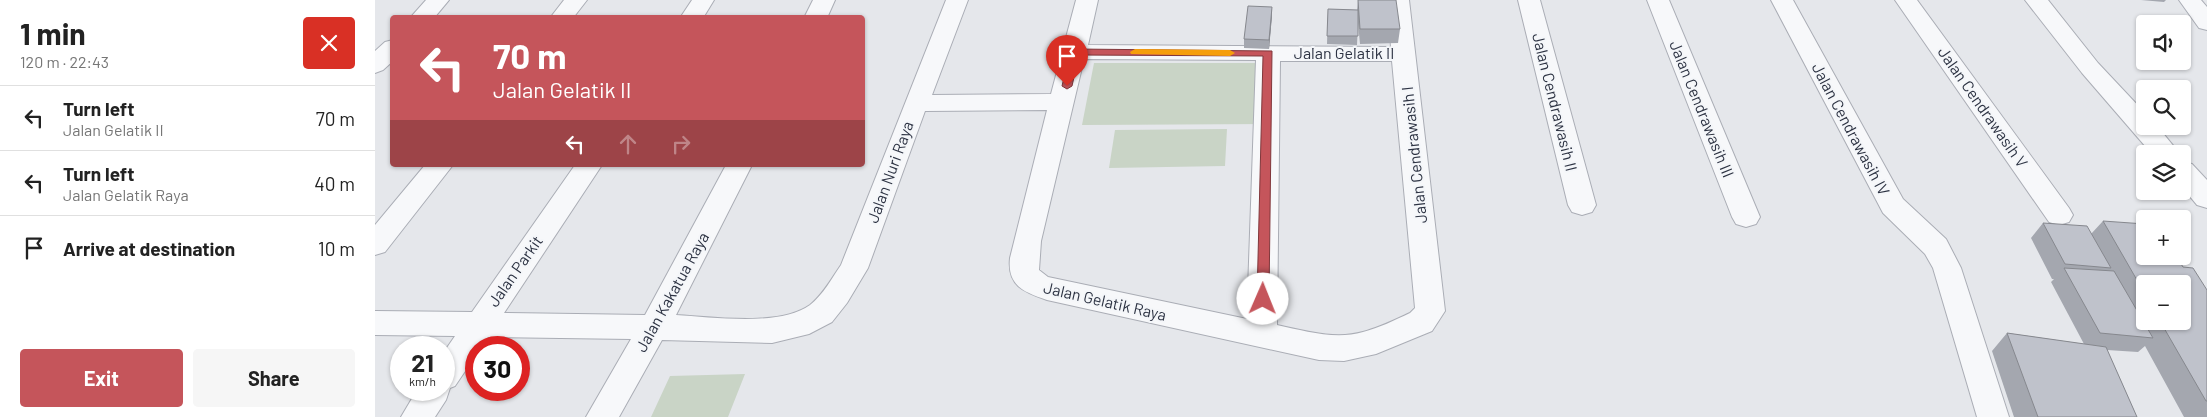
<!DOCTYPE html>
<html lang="en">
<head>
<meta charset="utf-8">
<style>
  body { margin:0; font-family:Barlow,sans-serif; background:#f6f6f6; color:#222; height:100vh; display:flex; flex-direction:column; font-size:19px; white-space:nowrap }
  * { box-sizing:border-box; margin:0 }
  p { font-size:16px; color:#767676 }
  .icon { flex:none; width:28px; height:28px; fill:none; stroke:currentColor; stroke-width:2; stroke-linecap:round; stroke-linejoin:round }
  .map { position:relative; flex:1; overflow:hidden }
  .sheet { display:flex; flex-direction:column; background:#fff; width:375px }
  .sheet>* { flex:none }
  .hud { position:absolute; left:15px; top:15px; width:475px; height:152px; border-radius:5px; box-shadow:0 1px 4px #0004; background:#c5555b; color:#fff; overflow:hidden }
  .controls { position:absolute; left:1761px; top:15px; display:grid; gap:10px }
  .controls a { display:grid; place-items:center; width:55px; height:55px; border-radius:5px; background:#fff; box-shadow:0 1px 4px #0004; font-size:25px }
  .speed { position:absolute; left:15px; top:336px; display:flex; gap:10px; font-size:25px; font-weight:700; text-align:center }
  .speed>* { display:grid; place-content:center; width:65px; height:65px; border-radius:50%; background:#fff; box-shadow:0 1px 4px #0004; line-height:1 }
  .speed small { font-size:12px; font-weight:400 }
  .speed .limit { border:8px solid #d22; background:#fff; color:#111 }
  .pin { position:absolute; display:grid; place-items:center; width:42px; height:42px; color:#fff; margin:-51px -21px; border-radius:50% 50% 50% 0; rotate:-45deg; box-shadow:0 0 5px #0007 }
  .pin .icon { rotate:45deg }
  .me { position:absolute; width:55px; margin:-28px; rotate:1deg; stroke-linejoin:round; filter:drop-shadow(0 0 4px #0008) }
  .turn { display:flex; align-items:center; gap:18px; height:105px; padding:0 20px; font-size:22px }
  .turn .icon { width:65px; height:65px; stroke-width:2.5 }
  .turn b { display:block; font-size:35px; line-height:42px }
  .lanes { display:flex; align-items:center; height:48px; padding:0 20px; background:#0003; justify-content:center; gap:25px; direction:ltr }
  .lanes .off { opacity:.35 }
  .round { display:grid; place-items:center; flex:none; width:52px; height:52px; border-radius:5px; background:#f6f6f6 }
  .head { display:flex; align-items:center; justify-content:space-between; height:85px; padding:0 20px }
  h1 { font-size:30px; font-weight:700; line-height:38px }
  .cta { display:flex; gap:10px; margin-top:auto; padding:10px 20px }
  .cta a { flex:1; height:58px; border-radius:5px; background:#c5555b; color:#fff; font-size:20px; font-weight:700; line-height:58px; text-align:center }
  .cta a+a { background:#f6f6f6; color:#222 }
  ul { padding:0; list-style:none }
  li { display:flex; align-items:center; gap:15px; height:65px; padding:0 20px; border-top:1px solid #e0e0e0 }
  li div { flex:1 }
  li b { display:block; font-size:19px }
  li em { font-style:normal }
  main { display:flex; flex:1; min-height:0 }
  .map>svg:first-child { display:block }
  .green { fill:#c9d4c6 }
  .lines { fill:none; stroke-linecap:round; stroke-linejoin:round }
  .minor-casing { stroke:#aaadb5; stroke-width:2 }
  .minor { fill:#f7f8fa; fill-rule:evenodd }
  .wall { fill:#a4a7af; fill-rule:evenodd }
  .shaded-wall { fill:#86888e }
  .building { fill:#bfc2cb; stroke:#86888e }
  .route { fill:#c5555b; stroke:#80373b }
  .slow { fill:#f59e0b }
  .labels { text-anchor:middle; stroke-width:4; stroke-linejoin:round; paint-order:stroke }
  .street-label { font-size:16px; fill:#2d3343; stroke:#f4f6f9 }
</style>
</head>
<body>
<main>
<section class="sheet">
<div class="head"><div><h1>1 min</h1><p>120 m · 22:43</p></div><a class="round" style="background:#d93025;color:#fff"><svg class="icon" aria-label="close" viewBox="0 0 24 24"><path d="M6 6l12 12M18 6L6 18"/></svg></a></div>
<ul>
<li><svg class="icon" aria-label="left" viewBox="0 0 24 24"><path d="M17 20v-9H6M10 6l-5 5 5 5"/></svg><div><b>Turn left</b><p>Jalan Gelatik II</p></div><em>70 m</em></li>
<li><svg class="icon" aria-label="left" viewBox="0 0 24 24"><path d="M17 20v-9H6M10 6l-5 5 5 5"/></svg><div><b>Turn left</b><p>Jalan Gelatik Raya</p></div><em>40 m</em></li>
<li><svg class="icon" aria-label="arrive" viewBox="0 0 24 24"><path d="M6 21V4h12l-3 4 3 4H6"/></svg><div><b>Arrive at destination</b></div><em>10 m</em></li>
</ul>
<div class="cta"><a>Exit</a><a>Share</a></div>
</section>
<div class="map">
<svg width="1832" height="417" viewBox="0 0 1832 417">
  <rect width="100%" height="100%" fill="#e5e7eb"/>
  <path class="green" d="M719,63H897L896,124L707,125Z
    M852,129L850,166L734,168L740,130Z
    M370,374L353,417H276L295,376Z"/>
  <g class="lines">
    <g class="minor-casing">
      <path id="minor" d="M51,0H74L59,18H35Z
        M189,0H212L198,18H175Z
        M317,0H339L328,18H305Z
        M438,0H460L452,18H429Z
        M571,0H593L557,95L676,94L701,0H723L713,45L1016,47L1012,0H1034L1070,311L1057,331L1001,354L969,361L944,360L672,300C649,292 632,286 635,258L672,110L550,111L493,268L472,303L457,322L434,334L397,343L287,340L244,417H211L256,339L113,337L106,348H101V355L80,386L75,388L71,400L60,417H26L42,390H69V352L80,336L0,335V311L97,312L200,165H227L129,313L270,315L351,165H377L301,315C338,317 404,327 435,305C448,295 457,278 466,265ZM709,59L881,60L872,319L673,277L664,270L666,241ZM905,61H1017L1040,308L1035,313C1020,320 1004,328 988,332C960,340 930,331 902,325Z
        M1143,0H1165L1221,205L1217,212L1207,215L1197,212L1193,205Z
        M1272,0H1294L1385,217L1381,224L1371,227L1361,224L1357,217Z
        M1396,0H1418L1528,199L1571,239L1586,268L1634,417H1602L1558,268L1550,254L1508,213Z
        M1520,0H1542L1694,208L1698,215L1694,222L1684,225L1674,222Z
        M1650,0H1673L1723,63L1770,113V126H1782L1805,154H1777L1707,73Z
        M1804,0H1826L1832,7V30L1824,28Z
        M18,40V61L8,70L0,73V51L10,42Z
        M1808,162L1817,164L1832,180V208L1822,205L1808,188Z
        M50,165H78L10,252L0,255V225Z"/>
    </g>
    <use href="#minor" class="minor"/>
  </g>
  <path class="wall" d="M983,0L1025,29L1023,43L985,44L983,23L982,45L952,44L953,9L982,10Z
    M1766,0H1791L1789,2Z
    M897,7V15L894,49L869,48V39Z
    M1728,221L1808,267L1832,290V417H1809L1770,346L1763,352L1732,350L1762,417H1639L1617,351L1632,333L1709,344L1676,282L1679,279H1677L1656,238L1668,223L1716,234ZM1770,284L1808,321H1770Z"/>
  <path class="shaded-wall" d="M897,7V15L894,49V40Z"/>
  <path class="building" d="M983,0H1021L1025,29H985Z
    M873,6L897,7L894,40L869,39Z
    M953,9L983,10V36H952Z
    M1728,221L1770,224V256H1801L1808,267L1818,268L1832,290V401H1831L1785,321H1808V284H1770V294Z
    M1668,223L1712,226L1736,268L1690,264Z
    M1689,268L1739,271L1778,338L1725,333Z
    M1632,333L1731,347L1762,417H1663Z"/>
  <path class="route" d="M700,49L897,51L894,299L893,302H884L882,299L888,56L704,55L697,86L692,89L687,86L695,52Z"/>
  <path class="slow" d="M760,49L855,50L860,53L855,56L756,54L755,52Z"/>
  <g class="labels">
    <g class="street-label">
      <text x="969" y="59">Jalan Gelatik II</text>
      <text transform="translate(1180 102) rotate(76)" y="6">Jalan Cendrawasih II</text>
      <text transform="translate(1608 107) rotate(55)" y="6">Jalan Cendrawasih V</text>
      <text transform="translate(1327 109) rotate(68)" y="6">Jalan Cendrawasih III</text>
      <text transform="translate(1476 129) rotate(62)" y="6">Jalan Cendrawasih IV</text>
      <text transform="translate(1039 155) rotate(-96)" y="6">Jalan Cendrawasih I</text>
      <text transform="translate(515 172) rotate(-70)" y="6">Jalan Nuri Raya</text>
      <text transform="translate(140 271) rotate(-55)" y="6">Jalan Parkit</text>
      <text transform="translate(297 292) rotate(-61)" y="6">Jalan Kakatua Raya</text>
      <text transform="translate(730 301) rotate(13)" y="6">Jalan Gelatik Raya</text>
    </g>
  </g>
</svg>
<div class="controls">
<a><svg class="icon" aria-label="sound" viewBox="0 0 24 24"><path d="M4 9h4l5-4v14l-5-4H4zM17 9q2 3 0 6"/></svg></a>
<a><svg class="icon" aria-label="search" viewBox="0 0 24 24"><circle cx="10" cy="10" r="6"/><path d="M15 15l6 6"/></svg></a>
<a><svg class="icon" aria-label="layers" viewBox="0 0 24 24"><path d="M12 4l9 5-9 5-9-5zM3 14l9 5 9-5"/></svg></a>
<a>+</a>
<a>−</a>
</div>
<div class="speed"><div>21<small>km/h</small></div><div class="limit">30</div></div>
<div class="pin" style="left:692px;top:86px;background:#d93025"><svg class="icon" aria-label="arrive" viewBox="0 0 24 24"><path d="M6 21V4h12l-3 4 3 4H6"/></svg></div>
<svg class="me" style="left:888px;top:299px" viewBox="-20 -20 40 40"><circle r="19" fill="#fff"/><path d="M0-13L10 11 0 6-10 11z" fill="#c5555b"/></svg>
<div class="hud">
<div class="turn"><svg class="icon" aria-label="left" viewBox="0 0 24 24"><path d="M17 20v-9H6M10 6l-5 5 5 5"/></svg><div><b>70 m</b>Jalan Gelatik II</div></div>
<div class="lanes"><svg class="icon" aria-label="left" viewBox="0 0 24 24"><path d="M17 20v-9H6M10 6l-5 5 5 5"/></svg><svg class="icon off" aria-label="ahead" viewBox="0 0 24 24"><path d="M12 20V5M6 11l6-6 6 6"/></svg><svg class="icon off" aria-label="right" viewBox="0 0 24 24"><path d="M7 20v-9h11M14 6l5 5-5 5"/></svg></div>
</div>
</div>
</main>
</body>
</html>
